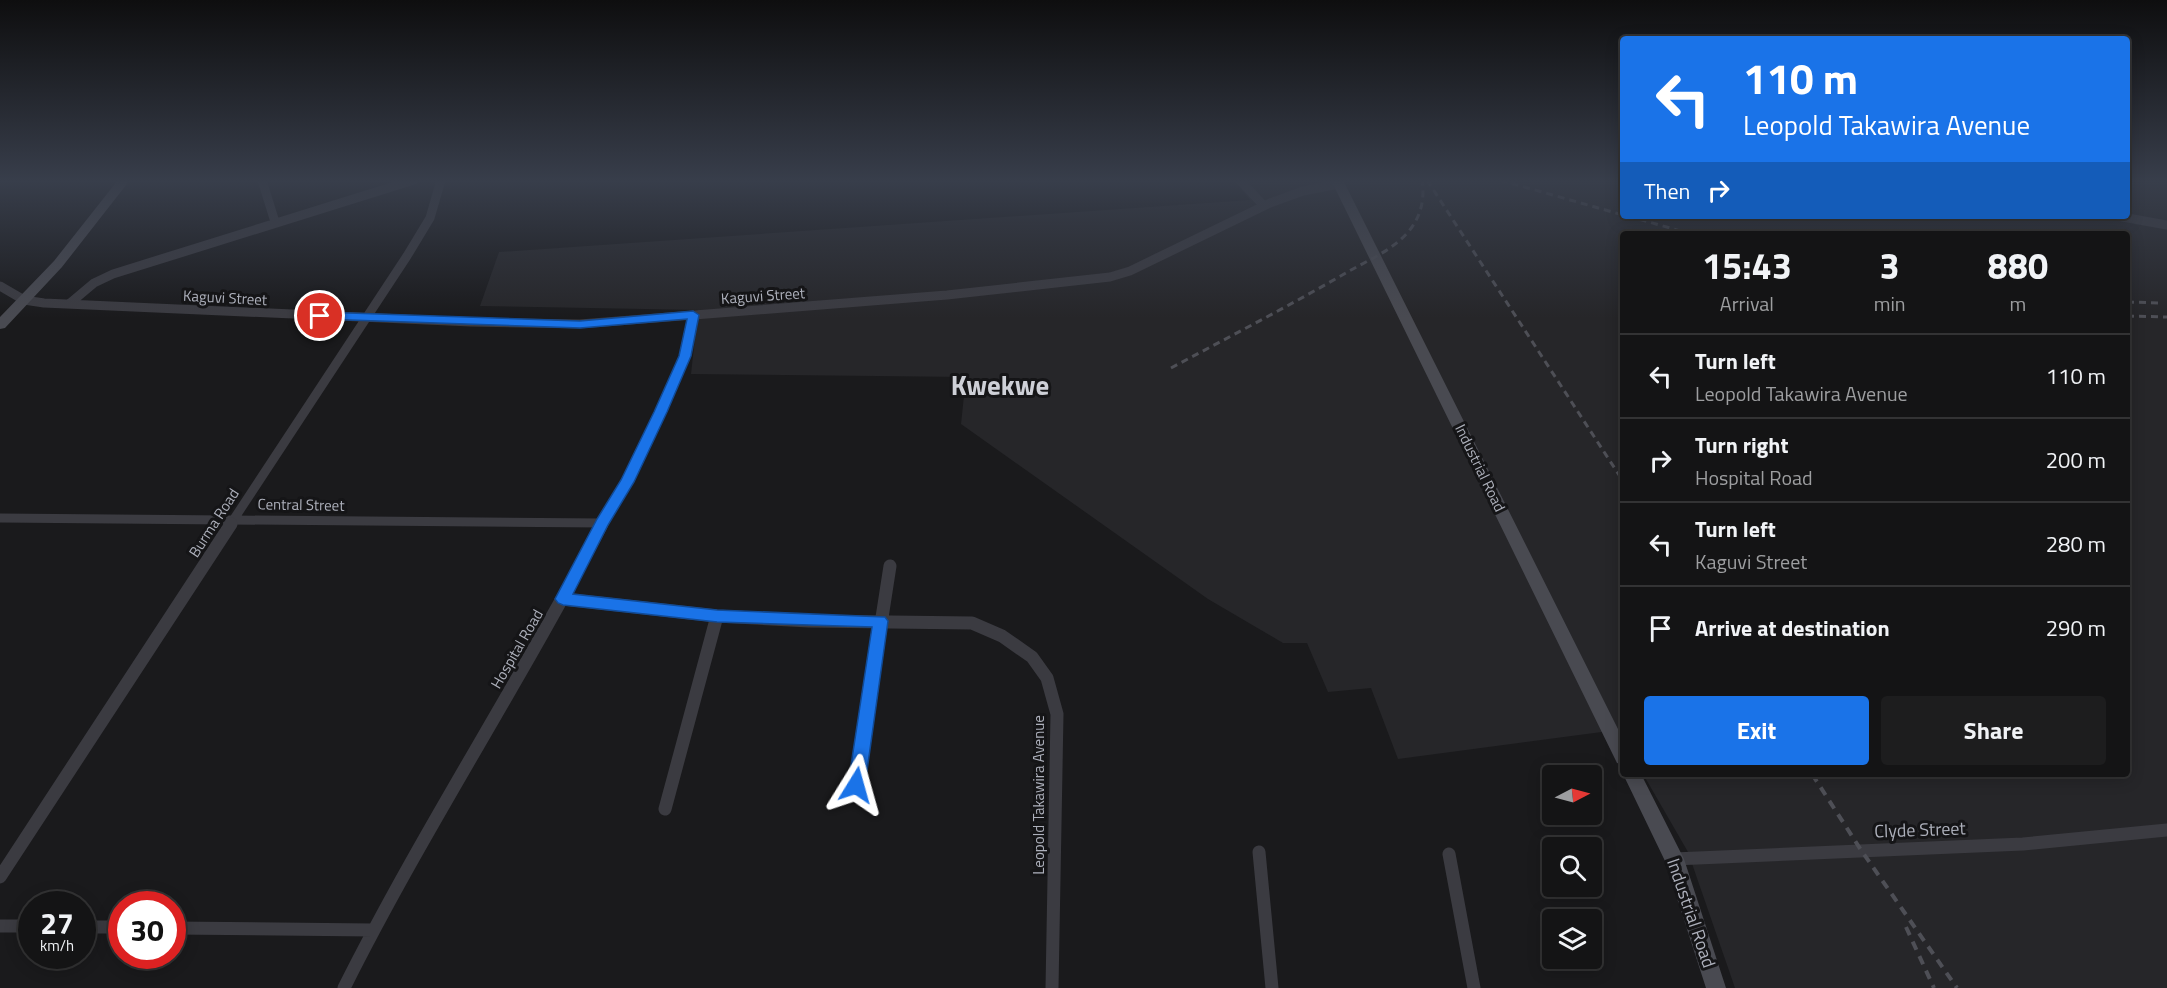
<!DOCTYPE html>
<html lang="en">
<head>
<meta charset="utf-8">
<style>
  body { margin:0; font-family:"Titillium Web",sans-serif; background:#1d1d1e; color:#f1f3f6; height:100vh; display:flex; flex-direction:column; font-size:22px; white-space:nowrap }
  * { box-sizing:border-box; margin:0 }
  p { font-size:20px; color:#9d9ea0 }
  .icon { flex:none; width:33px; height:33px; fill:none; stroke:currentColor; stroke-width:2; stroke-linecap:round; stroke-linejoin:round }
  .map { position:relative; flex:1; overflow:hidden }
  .side { position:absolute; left:1620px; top:231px; width:510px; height:546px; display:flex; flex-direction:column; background:#141415; border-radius:6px; box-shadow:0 3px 15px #0003,0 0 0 2px #333334 }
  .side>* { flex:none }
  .hud { position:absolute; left:1620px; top:36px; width:510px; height:183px; border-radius:6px; box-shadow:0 3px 15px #0003,0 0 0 2px #333334; background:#1a73e8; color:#fff; overflow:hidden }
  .needle { width:39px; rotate:84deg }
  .buttons { position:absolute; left:1542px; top:765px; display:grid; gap:12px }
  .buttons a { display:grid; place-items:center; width:60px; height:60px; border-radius:6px; background:#141415; box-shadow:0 3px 15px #0003,0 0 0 2px #333334; font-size:30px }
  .speed { position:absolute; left:18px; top:891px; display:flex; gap:12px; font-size:30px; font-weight:700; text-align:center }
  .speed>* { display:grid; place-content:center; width:78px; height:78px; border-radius:50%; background:#141415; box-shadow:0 3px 15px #0003,0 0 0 2px #333334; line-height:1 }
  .speed small { font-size:15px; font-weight:400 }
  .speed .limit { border:9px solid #d22; background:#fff; color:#111 }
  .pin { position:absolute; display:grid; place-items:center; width:51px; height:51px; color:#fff; margin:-26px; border:3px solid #fff; border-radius:50%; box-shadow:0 2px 6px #0007 }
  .me { position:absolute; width:66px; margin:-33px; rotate:8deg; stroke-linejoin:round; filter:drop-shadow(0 0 4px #0008) }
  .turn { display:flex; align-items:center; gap:21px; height:126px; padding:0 24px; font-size:27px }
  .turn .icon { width:78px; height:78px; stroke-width:2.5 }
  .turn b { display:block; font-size:42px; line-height:51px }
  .then { display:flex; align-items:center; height:57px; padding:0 24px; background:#0003; gap:12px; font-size:22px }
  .eta { display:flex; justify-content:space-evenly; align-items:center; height:102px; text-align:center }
  .eta b { font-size:36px; font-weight:700; line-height:42px }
  .cta { display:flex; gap:12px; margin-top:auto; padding:12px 24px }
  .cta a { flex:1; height:69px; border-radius:6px; background:#1a73e8; color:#fff; font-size:24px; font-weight:700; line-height:69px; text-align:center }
  .cta a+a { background:#1d1d1e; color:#f1f3f6 }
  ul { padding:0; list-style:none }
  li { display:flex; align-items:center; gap:18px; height:84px; padding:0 24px; border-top:2px solid #333334 }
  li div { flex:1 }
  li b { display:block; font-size:22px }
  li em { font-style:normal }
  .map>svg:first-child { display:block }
  .built { fill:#262629 }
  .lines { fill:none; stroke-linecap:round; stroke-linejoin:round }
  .street-far1 { stroke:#3b3b41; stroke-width:9 }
  .street { stroke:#3b3b41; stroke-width:13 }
  .secondary { fill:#494a51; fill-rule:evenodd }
  .rail-far1 { stroke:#4e4f56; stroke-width:3; stroke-dasharray:7 5; stroke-linecap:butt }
  .rail { stroke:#4e4f56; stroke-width:4; stroke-dasharray:9 7; stroke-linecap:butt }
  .route { fill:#1a73e8; stroke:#114b97; stroke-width:1.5 }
  .labels { text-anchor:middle; stroke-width:6; stroke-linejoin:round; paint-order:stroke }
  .street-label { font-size:15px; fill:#adb0bb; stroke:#151517 }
  .near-street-label { font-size:18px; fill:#adb0bb; stroke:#151517 }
  .town-label { font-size:27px; font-weight:bold; fill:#ced0d7; stroke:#151517 }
</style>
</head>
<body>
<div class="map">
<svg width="2167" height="988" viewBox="0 0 2167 988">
  <rect width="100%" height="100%" fill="#1a1a1c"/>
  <path class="built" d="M1234,180H1623V216H2127V180H2167V988H1735L1688,852L1643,774H2127V234H1623V740L1617,730L1398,759L1371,688L1328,692L1307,643H1283L1208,599L961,424L966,377L691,374L698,310L480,306L499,252L1250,200Z"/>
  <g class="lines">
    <path class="street-far1" d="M262,180L275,222
      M1240,180L1263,205
      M2117,216L2167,225
      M0,286L24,300L44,303L471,322L580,324L947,295L1110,277L1130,271L1270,203L1303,191L1339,184
      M69,304L94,283L113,274L414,180
      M0,518L602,523
      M230,525L407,256L430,218L441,180
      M601,525L627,481L685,356L693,315"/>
    <path class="street" d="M563,599L717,616L809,621L972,623L1002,636L1032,657L1047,678L1057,714L1052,988
      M856,785L890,566
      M665,809L717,616
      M1259,852L1272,988
      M1449,854L1474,988
      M1674,859L2023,844L2167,830
      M0,877L231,524
      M0,926H32
      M82,927H122
      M172,928L373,930
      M344,988C423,830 521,681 602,524"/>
    <path class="secondary" d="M118,180H130L62,267L5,328L0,329V317L54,261Z
      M1331,180H1343L1623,739V765L1617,763Z
      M1623,774H1641L1684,859L1726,988H1706L1665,861Z"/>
    <path class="rail-far1" d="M1427,180L1623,481
      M1500,180L1623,215
      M1628,216L1691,234
      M2127,302L2160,303
      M2127,316L2167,317
      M1171,368C1229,337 1287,307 1344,274C1366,261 1392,251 1409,231C1421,216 1425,199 1422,180"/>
    <path class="rail" d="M1812,774L1861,850L1957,988
      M1906,927L1934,988"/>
  </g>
  <linearGradient id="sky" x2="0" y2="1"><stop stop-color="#0e0e0f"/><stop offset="0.57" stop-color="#383e4b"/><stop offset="1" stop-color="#383e4b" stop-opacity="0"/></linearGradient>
  <rect width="2167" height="318" fill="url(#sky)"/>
  <path class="route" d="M693,311L699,315L691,356L667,412L634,482L608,525L573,594L717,610L885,617L888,621L865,785L862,790L856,793L850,790L848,785L872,627L717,622L563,605L558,603L555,599L597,519L621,480L654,412L679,356L687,319L580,328L320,319L314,316L320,312L580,321Z"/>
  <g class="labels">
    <g class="street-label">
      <text transform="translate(763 296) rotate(-4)" y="5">Kaguvi Street</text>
      <text transform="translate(225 298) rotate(3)" y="5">Kaguvi Street</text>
      <text transform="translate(1480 468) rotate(64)" y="5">Industrial Road</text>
      <text transform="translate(301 505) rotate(1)" y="5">Central Street</text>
      <text transform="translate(214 523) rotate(-57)" y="5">Burma Road</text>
      <text transform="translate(517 649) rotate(-60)" y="5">Hospital Road</text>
      <text transform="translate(1039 795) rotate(-90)" y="5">Leopold Takawira Avenue</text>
    </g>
    <g class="near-street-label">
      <text transform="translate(1920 830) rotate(-2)" y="6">Clyde Street</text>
      <text transform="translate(1691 913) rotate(71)" y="6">Industrial Road</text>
    </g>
    <g class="town-label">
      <text x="1000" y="395">Kwekwe</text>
    </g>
  </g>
</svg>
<div class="buttons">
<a><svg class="needle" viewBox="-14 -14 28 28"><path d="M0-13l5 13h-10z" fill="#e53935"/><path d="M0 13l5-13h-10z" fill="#9d9ea0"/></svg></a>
<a><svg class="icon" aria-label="search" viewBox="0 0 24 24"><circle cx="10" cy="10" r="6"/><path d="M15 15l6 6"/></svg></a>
<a><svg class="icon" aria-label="layers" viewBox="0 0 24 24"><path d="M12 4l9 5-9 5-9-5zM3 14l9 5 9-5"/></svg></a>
</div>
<div class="speed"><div>27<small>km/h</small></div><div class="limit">30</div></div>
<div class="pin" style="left:320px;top:316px;background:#d93025"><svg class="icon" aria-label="arrive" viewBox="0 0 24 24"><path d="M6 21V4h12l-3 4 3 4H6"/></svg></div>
<svg class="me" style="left:856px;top:785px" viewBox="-20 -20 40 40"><path d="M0-17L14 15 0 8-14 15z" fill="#1a73e8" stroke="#fff" stroke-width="4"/></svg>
<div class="hud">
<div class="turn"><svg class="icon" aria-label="left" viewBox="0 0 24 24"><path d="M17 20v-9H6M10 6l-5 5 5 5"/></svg><div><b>110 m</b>Leopold Takawira Avenue</div></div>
<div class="then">Then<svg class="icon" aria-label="right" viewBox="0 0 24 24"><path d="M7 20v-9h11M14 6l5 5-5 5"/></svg></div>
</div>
<section class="side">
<div class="eta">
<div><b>15:43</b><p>Arrival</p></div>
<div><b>3</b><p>min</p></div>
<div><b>880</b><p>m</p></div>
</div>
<ul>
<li><svg class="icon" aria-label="left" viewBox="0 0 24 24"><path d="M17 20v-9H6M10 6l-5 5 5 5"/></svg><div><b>Turn left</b><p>Leopold Takawira Avenue</p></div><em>110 m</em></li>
<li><svg class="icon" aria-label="right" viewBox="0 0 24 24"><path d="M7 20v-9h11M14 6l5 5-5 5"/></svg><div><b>Turn right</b><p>Hospital Road</p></div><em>200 m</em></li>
<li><svg class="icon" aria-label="left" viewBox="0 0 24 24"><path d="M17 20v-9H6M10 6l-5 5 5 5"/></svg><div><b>Turn left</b><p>Kaguvi Street</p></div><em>280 m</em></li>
<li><svg class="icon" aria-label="arrive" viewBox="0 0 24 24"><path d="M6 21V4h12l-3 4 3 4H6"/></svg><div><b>Arrive at destination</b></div><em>290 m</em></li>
</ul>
<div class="cta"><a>Exit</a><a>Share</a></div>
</section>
</div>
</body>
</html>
